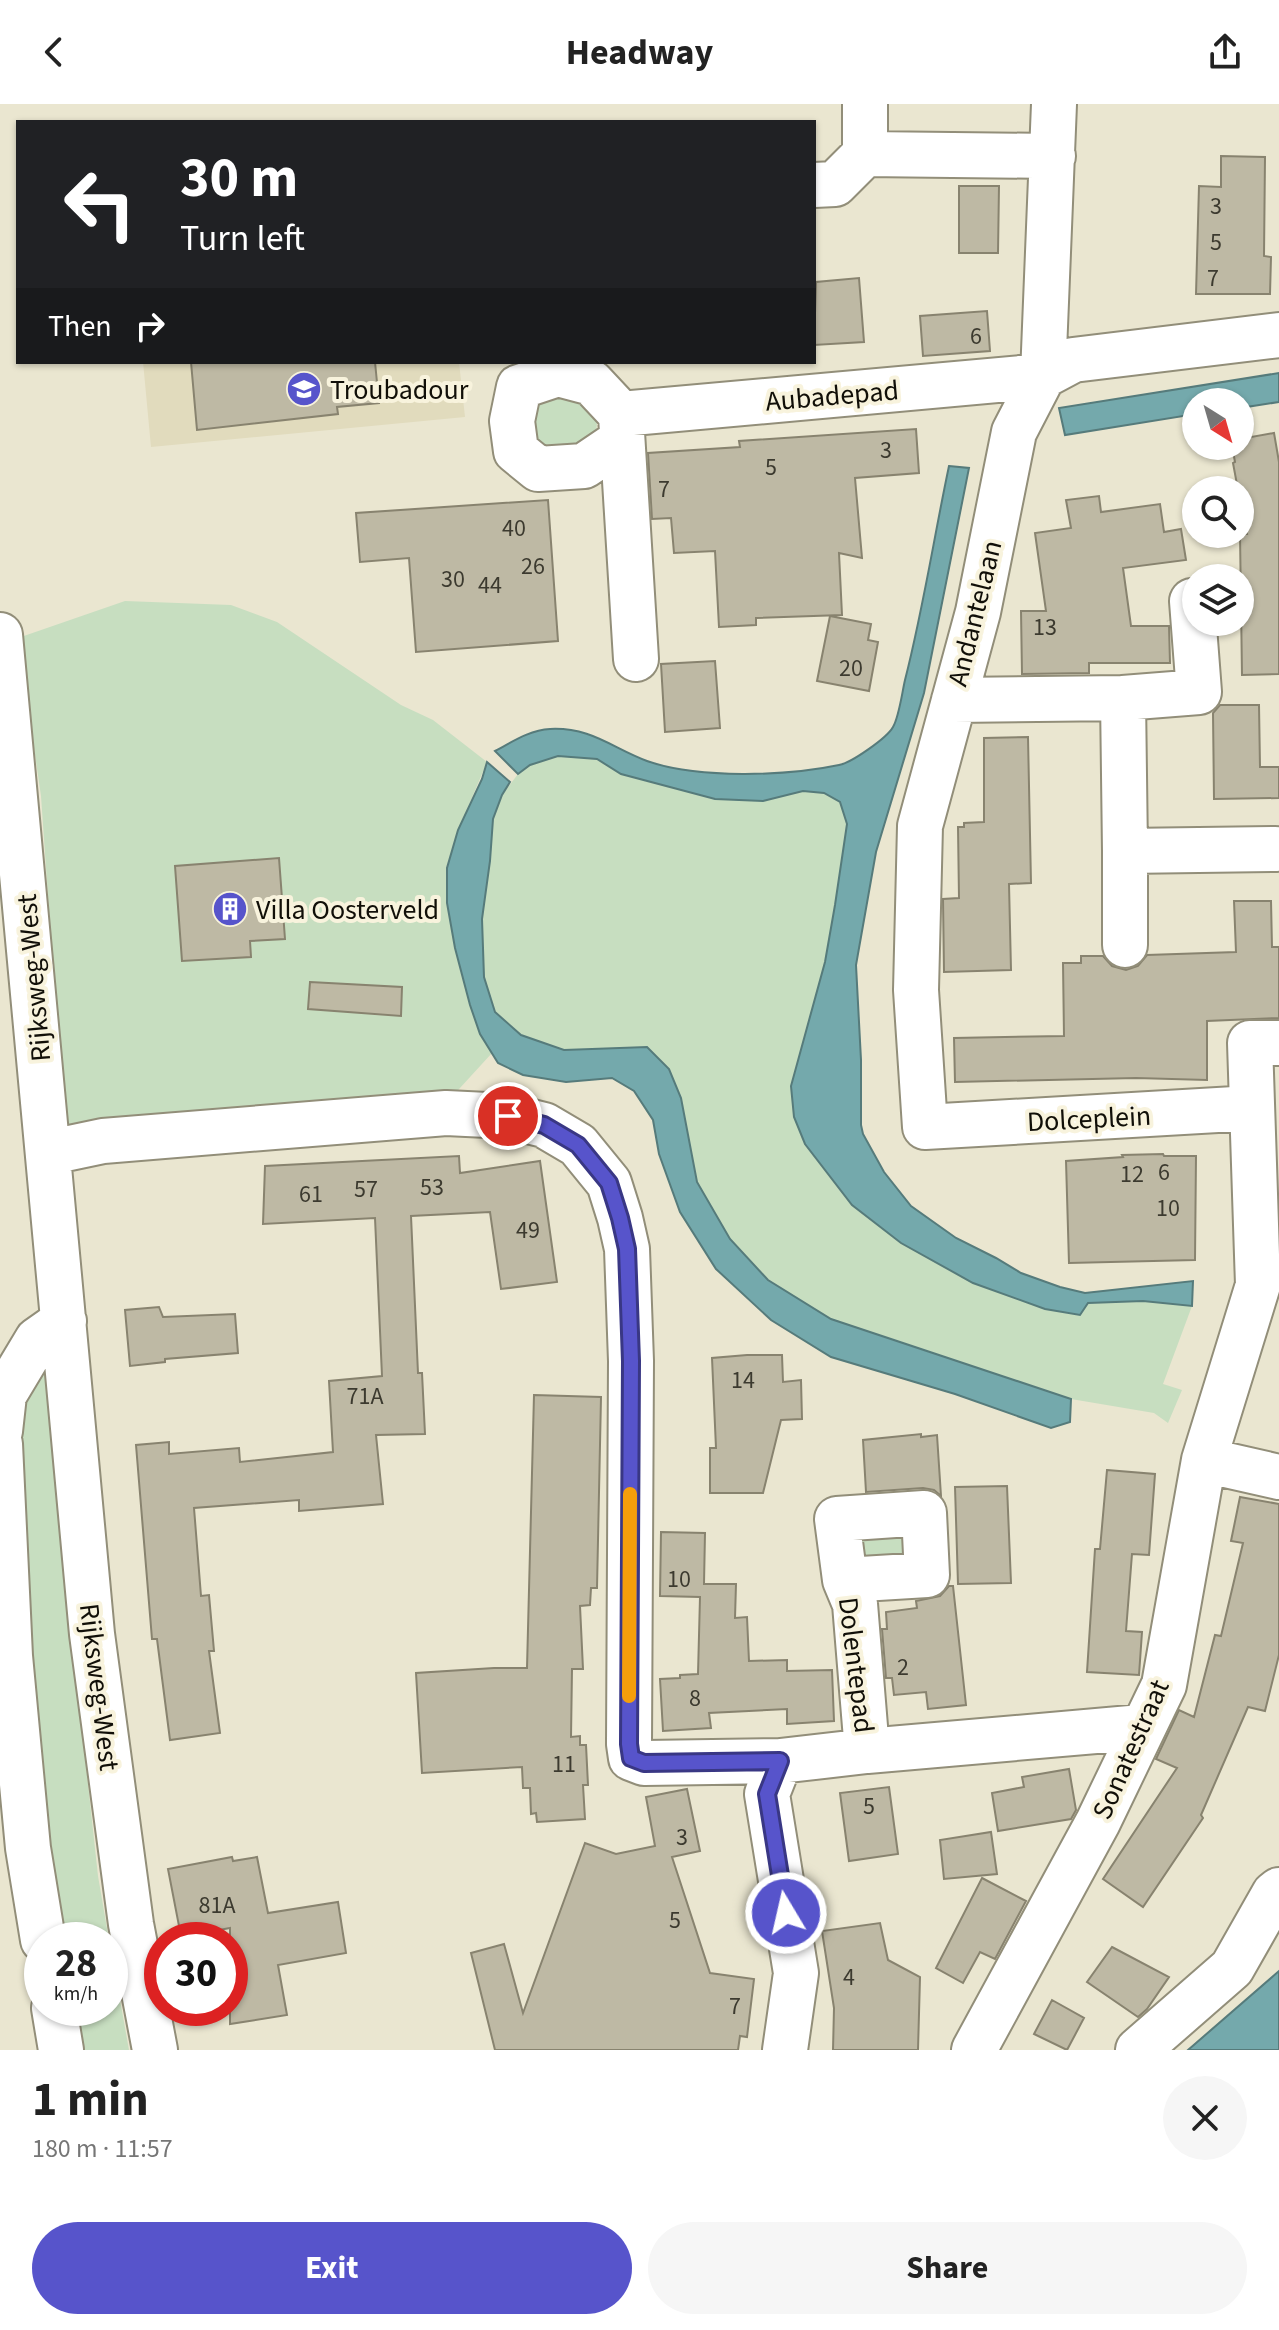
<!DOCTYPE html>
<html lang="en">
<head>
<meta charset="utf-8">
<style>
  body { margin:0; font-family:"Source Sans 3",sans-serif; background:#f6f6f6; color:#222; height:100vh; display:flex; flex-direction:column; font-size:30px; white-space:nowrap }
  * { box-sizing:border-box; margin:0 }
  p { font-size:26px; color:#767676 }
  .icon { flex:none; width:44px; height:44px; fill:none; stroke:currentColor; stroke-width:2; stroke-linecap:round; stroke-linejoin:round }
  .map { position:relative; height:1946px; overflow:hidden }
  .side { display:flex; flex-direction:column; background:#fff; flex:1 }
  .side>* { flex:none }
  .banner { position:absolute; left:16px; top:16px; width:800px; height:244px; border-radius:0px; box-shadow:0 2px 6px #0004; background:#202124; color:#fff; overflow:hidden }
  .needle { width:52px; rotate:143deg }
  .buttons { position:absolute; left:1182px; top:284px; display:grid; gap:16px }
  .buttons a { display:grid; place-items:center; width:72px; height:72px; border-radius:50%; background:#fff; box-shadow:0 2px 6px #0004; font-size:40px }
  .speed { position:absolute; left:24px; top:1818px; display:flex; gap:16px; font-size:40px; font-weight:700; text-align:center }
  .speed>* { display:grid; place-content:center; width:104px; height:104px; border-radius:50%; background:#fff; box-shadow:0 2px 6px #0004; line-height:1 }
  .speed small { font-size:20px; font-weight:400 }
  .speed .limit { border:12px solid #d22; background:#fff; color:#111 }
  .pin { position:absolute; display:grid; place-items:center; width:68px; height:68px; color:#fff; margin:-34px; border:4px solid #fff; border-radius:50%; box-shadow:0 2px 8px #0007 }
  .me { position:absolute; width:88px; margin:-44px; rotate:351deg; stroke-linejoin:round; filter:drop-shadow(0 0 6px #0008) }
  .turn { display:flex; align-items:center; gap:28px; height:168px; padding:0 32px; font-size:36px }
  .turn .icon { width:104px; height:104px; stroke-width:2.5 }
  .turn b { display:block; font-size:56px; line-height:68px }
  .then { display:flex; align-items:center; height:76px; padding:0 32px; background:#0003; gap:16px; font-size:30px }
  .round { display:grid; place-items:center; flex:none; width:84px; height:84px; border-radius:42px; background:#f6f6f6 }
  .summary { display:flex; align-items:center; justify-content:space-between; height:136px; padding:0 32px }
  h1 { font-size:48px; font-weight:700; line-height:60px }
  .button { display:flex; gap:16px; margin-top:auto; padding:16px 32px }
  .button a { flex:1; height:92px; border-radius:48px; background:#5754cb; color:#fff; font-size:32px; font-weight:700; line-height:92px; text-align:center }
  .button a+a { background:#f6f6f6; color:#222 }
  header { display:flex; justify-content:space-between; align-items:center; height:104px; padding:0 32px; background:#fff; font-size:36px; font-weight:700 }
  .map>svg:first-child { display:block }
  .built { fill:#e1dbbd }
  .green { fill:#c7dec0 }
  .water { fill:#74a9ac; stroke:#567b7b; stroke-width:2 }
  .building { fill:#beb9a4; stroke:#88836f; stroke-width:2 }
  .lines { fill:none; stroke-linecap:round; stroke-linejoin:round }
  .minor-casing { stroke:#928e79; stroke-width:48 }
  .minor { stroke:#fff; stroke-width:44 }
  .route-casing { stroke:#393784; stroke-width:20 }
  .route { stroke:#5754cb; stroke-width:14 }
  .slow { stroke:#f59e0b; stroke-width:14 }
  .labels { text-anchor:middle; stroke-width:8; stroke-linejoin:round; paint-order:stroke }
  .number-label { font-size:24px; fill:#3c3a2f }
  .poi-label { font-size:28px; fill:#110f08; stroke:#f8f3dd; text-anchor:start }
  .street-label { font-size:28px; fill:#110f08; stroke:#f8f3dd }
</style>
</head>
<body>
<header><svg class="icon" aria-label="back" viewBox="0 0 24 24"><path d="M15 5l-7 7 7 7"/></svg>Headway<svg class="icon" aria-label="share" viewBox="0 0 24 24"><path d="M12 15V3M7 8l5-5 5 5M5 13v7h14v-7"/></svg></header>
<div class="map">
<svg width="1279" height="1946" viewBox="0 0 1279 1946">
  <rect width="100%" height="100%" fill="#eae6d0"/>
  <path class="built" d="M143,258H459L465,313L151,343Z"/>
  <path class="green" d="M559,283L595,306L597,318L596,330L560,353L532,336L531,303Z
    M125,497L231,501L277,518L401,601L433,616L487,658L458,727L470,901L492,949L449,996L267,1003L64,1021L41,692L18,534Z
    M558,652L598,655L621,670L762,697L803,687L824,689L840,698L847,720L835,801L825,858L791,982L805,1040L852,1101L901,1139L1080,1211L1088,1199L1143,1197L1192,1202L1163,1280L1182,1286L1168,1319L1154,1309L1071,1295L1028,1281L831,1215L768,1176L730,1135L697,1078L681,994L647,943L564,946L521,931L495,908L484,873L482,815L490,757L493,715L502,691L518,670L530,661Z
    M39,1267L52,1274L66,1477L98,1772L109,1836H57L16,1379L22,1293Z
    M908,1426L912,1464L855,1469L851,1430Z
    M110,1840L129,1946H72L66,1904H110Z"/>
  <path class="water" d="M1279,269V298L1240,304V298H1196V310L1065,331L1059,304Z
    M949,362L969,364L924,589L876,748L856,861L861,956V1021L863,1030L884,1068L911,1102L956,1134L996,1154L1021,1169L1060,1183L1085,1189L1193,1177L1192,1202L1143,1197L1088,1199L1080,1211L1045,1205L973,1179L901,1139L852,1101L805,1040L794,1013L791,982L825,858L835,801L847,720L840,698L824,689L803,687L763,697L715,695L621,670L597,655L558,652L530,661L518,670L495,647C512,638 530,626 550,625C591,623 612,644 647,657C698,675 787,672 839,661C851,659 887,634 893,623C899,613 902,589 905,576C923,506 934,433 949,362Z
    M487,658L510,678L502,691L493,715L490,757L482,815L484,873L495,908L521,931L564,946L647,943L669,965L681,994L697,1078L730,1135L768,1176L831,1215L1071,1295L1070,1318L1051,1324L955,1290L831,1253L771,1216L716,1165L680,1108L659,1050L653,1016L634,987L612,974L566,978L523,971L498,959L480,930L470,901L455,844L447,799V764L458,726L482,675Z
    M1279,1867V1946H1188Z"/>
  <path class="building" d="M1221,52L1265,53L1264,152L1271,153L1270,190H1196L1199,82L1221,83Z
    M959,82H999L998,149H959Z
    M859,174L864,238L814,241L816,178Z
    M987,207L990,247L923,252L920,212Z
    M191,258H375L379,299L337,303L338,310L197,326Z
    M916,325L919,369L855,374L862,454L839,449L842,511L756,514V521L719,523L715,447L674,449L671,414L652,415L648,349L740,343L739,337Z
    M1274,329L1279,358V570L1242,571L1240,430H1247L1240,386H1238L1233,359L1235,358L1232,342H1240V335Z
    M1099,392L1101,408L1160,400L1164,428L1181,425L1186,456L1123,464L1131,522H1169L1170,559H1089V569L1022,570L1021,507H1046L1035,429L1071,424L1066,396Z
    M548,396L558,537L416,548L409,454L360,458L356,409Z
    M830,512L871,520L868,536L878,538L869,587L817,577Z
    M715,557L720,624L665,628L661,560Z
    M1220,601H1259L1260,663H1279V694L1214,695L1213,609Z
    M1028,633L1031,779L1009,780L1011,866L944,868L943,795L959,794L958,723H964V719L984,718V634Z
    M279,754L285,835L250,837L251,853L182,857L175,762Z
    M1234,797H1271L1272,843H1279V914L1207,917V976L1136,974L955,978L954,934L1064,932L1063,859H1081V852H1103L1112,862L1126,866L1138,862L1147,851L1236,848Z
    M310,878L402,883L401,912L308,905Z
    M1163,1050L1164,1052H1196L1195,1156L1069,1159L1066,1057L1123,1053L1122,1051Z
    M459,1052L460,1069L540,1057L557,1178L501,1185L490,1108L411,1112L418,1269H422L425,1330L376,1331L383,1400L299,1407V1396L194,1404L201,1492L209,1491L214,1547H209L220,1629L170,1636L157,1535H152L136,1341L169,1338V1350L239,1344L240,1358L333,1348L329,1277L382,1272L375,1114L263,1120L265,1062Z
    M159,1203L163,1213L235,1210L238,1249L165,1255V1258L130,1262L125,1206Z
    M747,1251H782L783,1278L801,1276L802,1315L781,1316L763,1389H710V1344H716L712,1254Z
    M534,1291L601,1293L597,1484H591L590,1501L580,1502L583,1565H572L571,1633L580,1632V1641H586L588,1681H583L585,1715L537,1718L536,1709L531,1710L530,1684H523L522,1663L422,1669L416,1569L494,1564H527Z
    M921,1330V1333L937,1331L941,1392L934,1386L923,1384L866,1388L863,1336Z
    M1107,1366L1155,1370L1149,1451L1132,1450L1126,1527L1142,1528L1139,1571L1087,1568L1095,1445H1100Z
    M1007,1382L1011,1479L958,1480L955,1383Z
    M1240,1393L1279,1400V1551L1265,1607L1248,1603L1201,1711L1203,1714L1143,1803L1103,1775L1177,1664L1156,1655L1179,1606L1194,1613L1215,1531L1221,1532L1243,1439L1231,1437Z
    M661,1428L705,1429L704,1480H736L735,1514L747,1513L749,1557L787,1556V1567L832,1566L834,1617L787,1620V1605L709,1609L711,1624L663,1627L660,1575L680,1574V1571L698,1570L700,1493L660,1492Z
    M949,1482H953L966,1601L928,1605L926,1588L894,1591L892,1574H886L882,1525H887L886,1508L917,1504L916,1497L940,1492Z
    M1069,1665L1076,1706L1071,1715L998,1727L992,1689L1024,1683L1022,1673Z
    M889,1683L898,1750L849,1757L840,1689Z
    M687,1685L700,1747L672,1753L710,1869L754,1875L747,1933L740,1932L738,1946H495L471,1849L504,1840L523,1909L585,1739L616,1750L655,1742L646,1693Z
    M991,1728L997,1770L944,1775L940,1736Z
    M232,1753L233,1757L257,1753L268,1809L338,1798L346,1849L278,1861L287,1911L230,1920V1824L192,1831L179,1822L168,1765Z
    M982,1774L1026,1797L995,1855L980,1848L963,1879L936,1864Z
    M880,1819L888,1856L920,1873L918,1946H833L834,1904L822,1827Z
    M1112,1843L1169,1873L1147,1905L1138,1913L1087,1878Z
    M1052,1896L1084,1914L1067,1946L1034,1930Z"/>
  <g class="lines">
    <g class="minor-casing">
      <path id="minor" d="M865,0V50
        M1054,0L1043,272L1014,328L978,508L920,722L916,886L925,1023L1252,1004
        M814,81L835,80L865,50L1053,52
        M621,312L636,555
        M621,337L584,362L538,365L516,347L512,317L519,283L558,270L592,279L621,310L1043,272L1073,256L1279,231
        M0,531L92,1530L131,1820L155,1946
        M1123,594L1199,588L1192,497
        M954,596L1123,594L1125,747L1275,745
        M1125,747V841
        M48,1044L65,1045L103,1037L446,1009L508,1012L544,1021L578,1041L609,1079L620,1114L627,1145L631,1257L629,1640L631,1654L644,1659L780,1657L867,1647L1142,1623
        M0,1327L4,1291L37,1236L64,1217
        M0,1340L10,1552L28,1744L43,1836
        M1204,1356L1279,1373
        M845,1476L927,1471L924,1409L837,1415L845,1476L855,1500L867,1647
        M780,1657L767,1690L796,1869L785,1946
        M54,1904L61,1946
        M974,1946L1098,1718L1164,1581L1204,1356L1258,1181L1250,939H1279
        M1138,1946L1232,1864L1274,1790L1279,1786"/>
    </g>
    <use href="#minor" class="minor"/>
  </g>
  <g class="lines">
    <g class="route-casing">
      <path id="route" d="M508,1012L544,1021L578,1041L609,1079L620,1114L627,1145L631,1257L629,1640L631,1654L644,1659L780,1657L767,1690L786,1809"/>
    </g>
    <use href="#route" class="route"/>
    <path class="slow" d="M629,1592L630,1390"/>
  </g>
  <defs>
    <g id="school-disc" transform="scale(1.8)"><circle r="9.5" fill="#5754cb" stroke="#f8f3dd"/><path d="M0-5L7-2L0 1L-7-2ZM-4 1L0 2.5L4 1V4Q0 6-4 4Z" fill="#fff"/></g>
    <g id="building-disc" transform="scale(1.8)"><circle r="9.5" fill="#5754cb" stroke="#f8f3dd"/><path d="M-4-6H4V6H1V3H-1V6H-4ZM-2.5-4.3h1.7v1.8h-1.7ZM.8-4.3h1.7v1.8H.8ZM-2.5-1h1.7V.8h-1.7ZM.8-1h1.7V.8H.8Z" fill="#fff"/></g>
  </defs>
  <g fill-rule="evenodd">
    <use href="#school-disc" x="304" y="285"/>
    <use href="#building-disc" x="230" y="805"/>
  </g>
  <g class="labels">
    <g class="number-label">
      <text x="1216" y="110">3</text>
      <text x="1216" y="146">5</text>
      <text x="1213" y="182">7</text>
      <text x="976" y="240">6</text>
      <text x="886" y="354">3</text>
      <text x="771" y="371">5</text>
      <text x="664" y="393">7</text>
      <text x="514" y="432">40</text>
      <text x="533" y="470">26</text>
      <text x="453" y="483">30</text>
      <text x="490" y="489">44</text>
      <text x="1045" y="531">13</text>
      <text x="851" y="572">20</text>
      <text x="1164" y="1076">6</text>
      <text x="1132" y="1078">12</text>
      <text x="432" y="1091">53</text>
      <text x="366" y="1093">57</text>
      <text x="311" y="1098">61</text>
      <text x="1168" y="1112">10</text>
      <text x="528" y="1134">49</text>
      <text x="743" y="1284">14</text>
      <text x="365" y="1300">71A</text>
      <text x="679" y="1483">10</text>
      <text x="903" y="1571">2</text>
      <text x="695" y="1602">8</text>
      <text x="564" y="1668">11</text>
      <text x="869" y="1710">5</text>
      <text x="682" y="1741">3</text>
      <text x="217" y="1809">81A</text>
      <text x="675" y="1824">5</text>
      <text x="849" y="1881">4</text>
      <text x="735" y="1910">7</text>
    </g>
    <g class="poi-label">
      <text x="330" y="295">Troubadour</text>
      <text x="256" y="815">Villa Oosterveld</text>
    </g>
    <g class="street-label">
      <text transform="translate(832 291) rotate(-5)" y="10">Aubadepad</text>
      <text transform="translate(974 509) rotate(-76)" y="10">Andantelaan</text>
      <text transform="translate(33 874) rotate(-95)" y="10">Rijksweg-West</text>
      <text transform="translate(1089 1014) rotate(-3)" y="10">Dolceplein</text>
      <text transform="translate(857 1561) rotate(83)" y="10">Dolentepad</text>
      <text transform="translate(100 1583) rotate(83)" y="10">Rijksweg-West</text>
      <text transform="translate(1130 1645) rotate(-66)" y="10">Sonatestraat</text>
    </g>
  </g>
</svg>
<div class="buttons">
<a><svg class="needle" viewBox="-14 -14 28 28"><path d="M0-13l5 13h-10z" fill="#e53935"/><path d="M0 13l5-13h-10z" fill="#767676"/></svg></a>
<a><svg class="icon" aria-label="search" viewBox="0 0 24 24"><circle cx="10" cy="10" r="6"/><path d="M15 15l6 6"/></svg></a>
<a><svg class="icon" aria-label="layers" viewBox="0 0 24 24"><path d="M12 4l9 5-9 5-9-5zM3 14l9 5 9-5"/></svg></a>
</div>
<div class="speed"><div>28<small>km/h</small></div><div class="limit">30</div></div>
<div class="pin" style="left:508px;top:1012px;background:#d93025"><svg class="icon" aria-label="arrive" viewBox="0 0 24 24"><path d="M6 21V4h12l-3 4 3 4H6"/></svg></div>
<svg class="me" style="left:786px;top:1809px" viewBox="-20 -20 40 40"><circle r="17" fill="#5754cb" stroke="#fff" stroke-width="3"/><path d="M0-11L8 9 0 5-8 9z" fill="#fff"/></svg>
<div class="banner">
<div class="turn"><svg class="icon" aria-label="left" viewBox="0 0 24 24"><path d="M17 20v-9H6M10 6l-5 5 5 5"/></svg><div><b>30 m</b>Turn left</div></div>
<div class="then">Then<svg class="icon" aria-label="right" viewBox="0 0 24 24"><path d="M7 20v-9h11M14 6l5 5-5 5"/></svg></div>
</div>
</div>
<section class="side">
<div class="summary"><div><h1>1 min</h1><p>180 m · 11:57</p></div><a class="round"><svg class="icon" aria-label="close" viewBox="0 0 24 24"><path d="M6 6l12 12M18 6L6 18"/></svg></a></div>
<div class="button"><a>Exit</a><a>Share</a></div>
</section>
</body>
</html>
